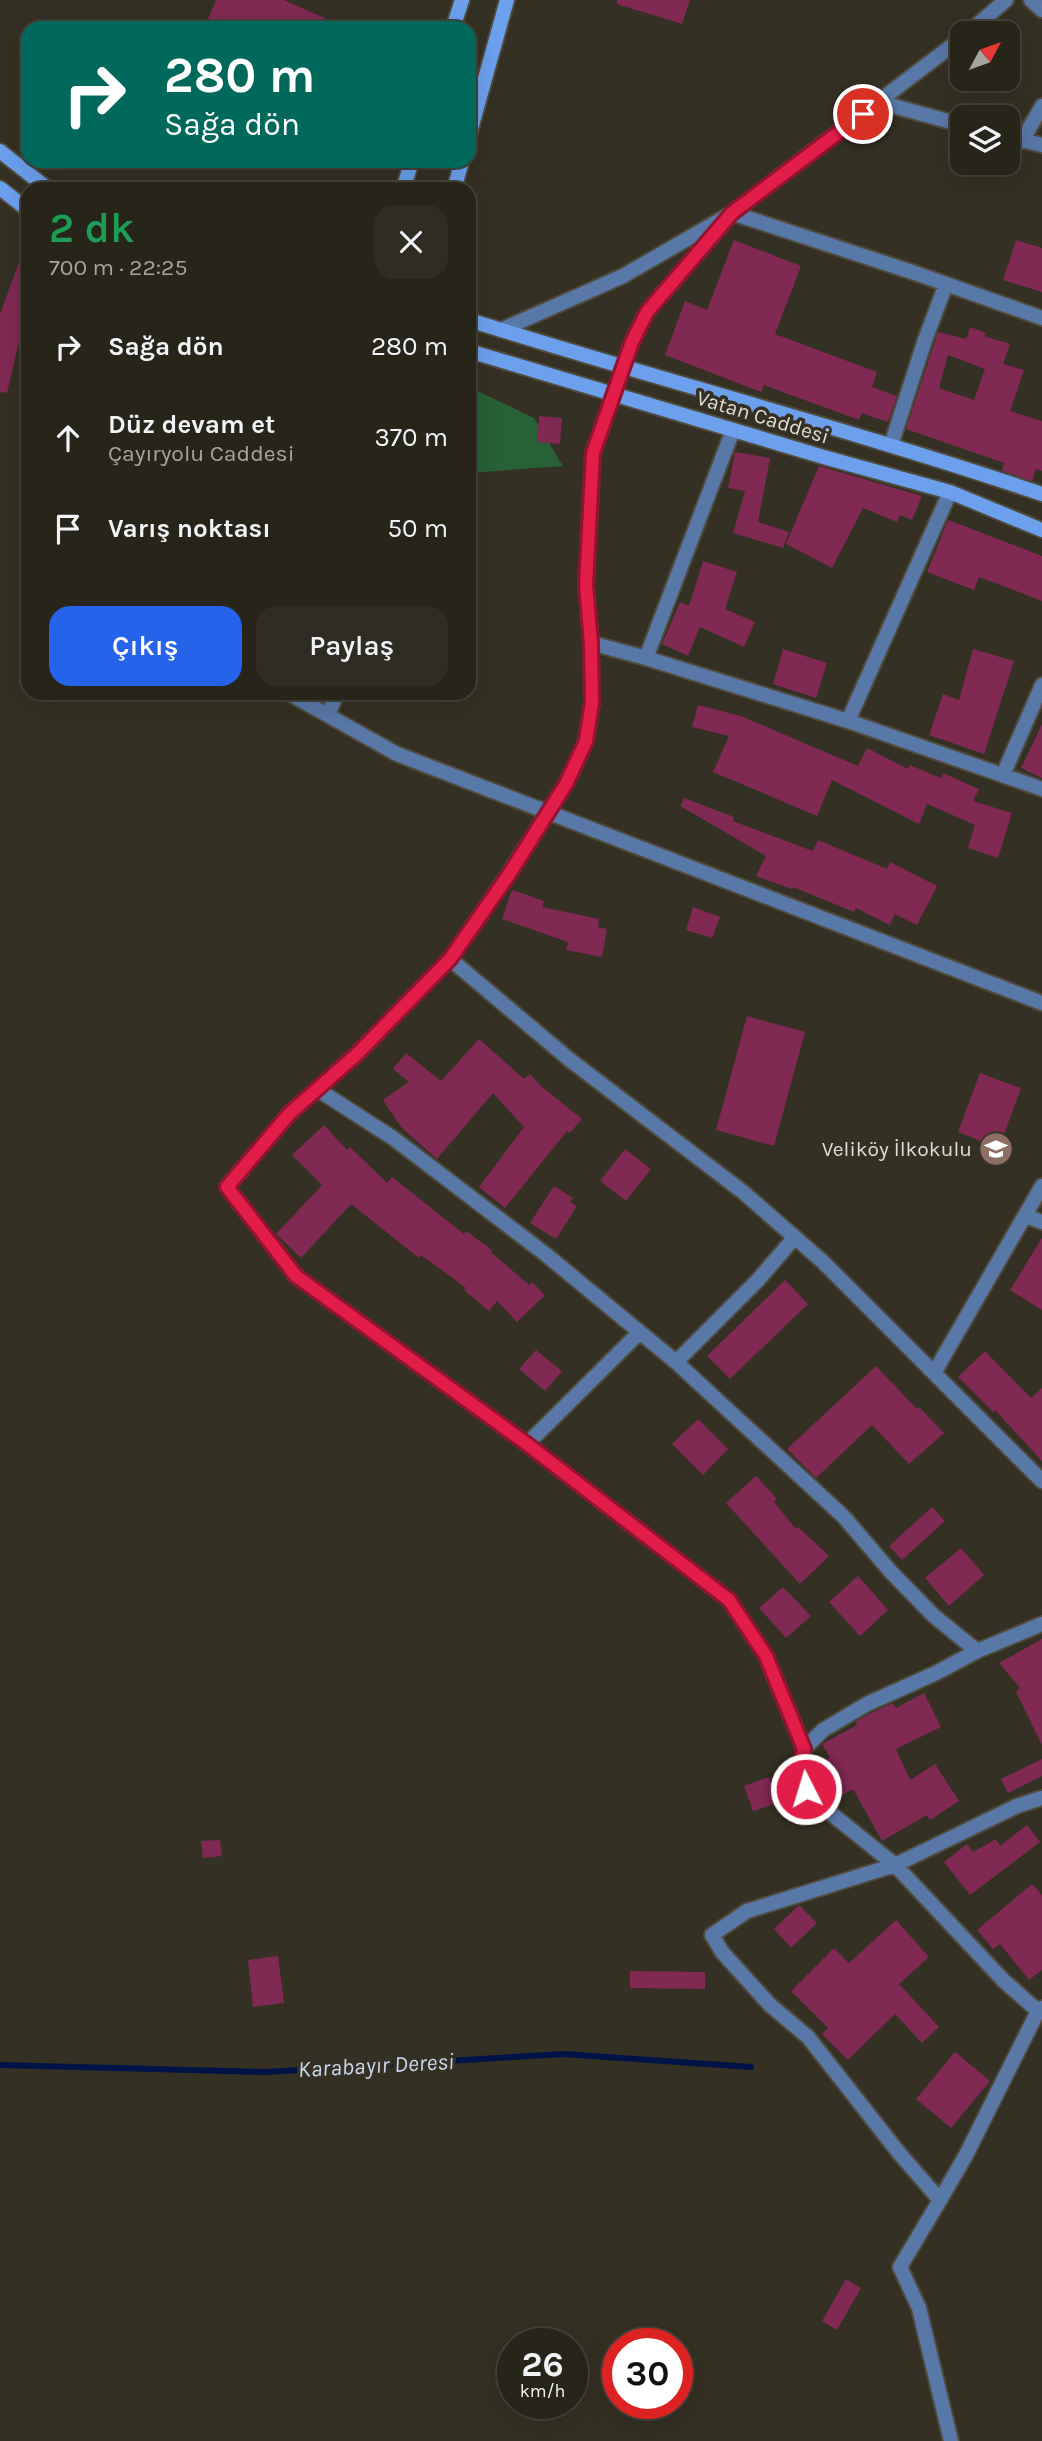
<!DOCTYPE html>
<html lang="tr">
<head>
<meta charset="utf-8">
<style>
  body { margin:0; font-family:Karla,sans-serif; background:#2f2c23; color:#f1f3f6; height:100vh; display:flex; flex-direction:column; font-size:26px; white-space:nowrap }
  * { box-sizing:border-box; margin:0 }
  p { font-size:23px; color:#a4a4a2 }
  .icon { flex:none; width:38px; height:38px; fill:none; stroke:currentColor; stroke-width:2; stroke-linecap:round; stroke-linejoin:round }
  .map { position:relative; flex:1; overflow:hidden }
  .details { position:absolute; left:21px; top:182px; width:455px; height:518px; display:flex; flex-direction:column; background:#27241a; border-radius:21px; box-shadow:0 7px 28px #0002,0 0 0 2px #434139 }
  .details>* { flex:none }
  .hud { position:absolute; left:21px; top:21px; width:455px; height:147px; border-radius:21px; box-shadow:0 7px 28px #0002,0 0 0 2px #434139; background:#00695c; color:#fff; overflow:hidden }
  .needle { width:46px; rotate:49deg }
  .buttons { position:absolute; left:950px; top:21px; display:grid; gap:14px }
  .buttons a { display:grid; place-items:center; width:70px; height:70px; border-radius:14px; background:#27241a; box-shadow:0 7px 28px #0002,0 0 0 2px #434139; font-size:35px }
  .speed { position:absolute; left:497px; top:2328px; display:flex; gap:14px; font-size:35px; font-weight:700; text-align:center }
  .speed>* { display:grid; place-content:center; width:91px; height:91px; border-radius:50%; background:#27241a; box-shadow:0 7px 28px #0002,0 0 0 2px #434139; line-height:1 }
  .speed small { font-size:18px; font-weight:400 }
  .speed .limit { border:10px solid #d22; background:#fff; color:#111 }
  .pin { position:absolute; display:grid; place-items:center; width:60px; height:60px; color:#fff; margin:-30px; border:4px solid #fff; border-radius:50%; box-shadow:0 2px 7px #0007 }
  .me { position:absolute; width:77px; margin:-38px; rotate:355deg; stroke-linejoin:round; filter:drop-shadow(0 0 5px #0008) }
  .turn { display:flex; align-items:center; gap:24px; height:147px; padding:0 28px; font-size:32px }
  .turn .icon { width:91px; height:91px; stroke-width:2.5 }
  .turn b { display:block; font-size:49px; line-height:60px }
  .round { display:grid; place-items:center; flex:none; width:74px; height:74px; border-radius:21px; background:#2f2c23 }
  .head { display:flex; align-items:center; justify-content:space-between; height:119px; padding:0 28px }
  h1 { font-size:42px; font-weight:600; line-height:52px; color:#1e9e55 }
  .cta { display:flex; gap:14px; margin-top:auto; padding:14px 28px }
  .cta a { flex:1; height:80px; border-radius:21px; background:#2563eb; color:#fff; font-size:28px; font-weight:600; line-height:80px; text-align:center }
  .cta a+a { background:#2f2c23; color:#f1f3f6 }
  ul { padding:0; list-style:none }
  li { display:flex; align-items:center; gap:21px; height:91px; padding:0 28px }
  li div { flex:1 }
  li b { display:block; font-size:26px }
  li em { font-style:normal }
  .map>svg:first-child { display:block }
  .green { fill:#286135 }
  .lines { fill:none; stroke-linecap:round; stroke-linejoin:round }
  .stream { stroke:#001347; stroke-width:6 }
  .building { fill:#802953; fill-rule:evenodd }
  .minor-casing { stroke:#4f4c3f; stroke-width:18 }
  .tertiary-casing { stroke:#4f4c3f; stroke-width:18 }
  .secondary-casing { stroke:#4f4c3f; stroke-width:18 }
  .minor { stroke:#5878a8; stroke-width:14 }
  .tertiary { stroke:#5878a8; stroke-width:14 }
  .secondary { stroke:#6ca0ed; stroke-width:14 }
  .route-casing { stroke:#92132f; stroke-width:18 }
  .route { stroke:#e11d48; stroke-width:12 }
  .labels { text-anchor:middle; stroke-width:7; stroke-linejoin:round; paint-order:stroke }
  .street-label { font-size:21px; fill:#dfddd4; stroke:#343023 }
  .poi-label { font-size:21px; fill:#dfddd4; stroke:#343023; text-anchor:end }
  .water-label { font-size:23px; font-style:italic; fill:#cad6eb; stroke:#343023 }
</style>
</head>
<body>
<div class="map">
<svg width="1042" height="2441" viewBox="0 0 1042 2441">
  <rect width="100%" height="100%" fill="#343023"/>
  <path class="green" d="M469,387L534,418L563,466L469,473Z"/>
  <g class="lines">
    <path class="stream" d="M0,2065L266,2072L563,2054L751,2067"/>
  </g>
  <path class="building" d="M216,0H284L347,28H204Z
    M617,0H690L682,24L617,4Z
    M734,240L801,266L775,334L877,372L872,387L897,396L888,422L862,413L859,420L764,385L761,392L665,355L685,301L707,310Z
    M1016,240L1042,248V292L1003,280Z
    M26,244L28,315L17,350L7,393L0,392V314Z
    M970,327L986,333L984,336L1010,344L1003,364L1024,370L1010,411L1042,421V471L1036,469L1032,481L1002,471L1004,463L906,429L938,332L966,339ZM948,355L985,369L974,400L939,388Z
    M539,416L562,418L560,444L537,442Z
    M735,452L770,458L758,522L789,532L783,548L733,533L745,491L728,488Z
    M819,466L922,496L912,520L900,515L897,522L863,508L832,568L786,544Z
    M948,520L1042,556V601L979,577L974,590L927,572Z
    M703,561L737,572L725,609L755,622L744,647L700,627L688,656L662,644L680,602L689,606Z
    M783,649L827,663L816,698L773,684Z
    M973,649L1014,661L984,754L929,735L943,694L959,700Z
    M698,705L741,716L858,766L867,748L908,769L910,765L941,778L943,773L979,789L973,801L1012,813L998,858L968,848L975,825L927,804L919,824L832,780L817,816L713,772L729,736L692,727Z
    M1042,724V778L1021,768Z
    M684,798L734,817L733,821L813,851L818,840L887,869L890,862L937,886L917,925L895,914L890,925L856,908L854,912L793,887L792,889L756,876L766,856L680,806Z
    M512,890L544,901L542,907L599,919L598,927L607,929L602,957L566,950L568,942L502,919Z
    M693,907L720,917L712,938L686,930Z
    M747,1016L805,1032L774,1146L716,1130Z
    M479,1039L524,1079L530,1074L541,1086L582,1119L570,1133L567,1131L505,1208L479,1187L524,1127L493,1093L437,1159L401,1127L383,1100L409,1082L393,1069L406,1053L441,1081Z
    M980,1073L1021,1088L999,1148L958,1132Z
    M324,1125L347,1150L350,1147L387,1183L392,1177L464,1234L466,1231L492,1250L491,1252L529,1285L532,1282L545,1295L517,1322L497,1301L489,1311L464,1290L466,1288L421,1255L419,1258L351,1204L301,1258L276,1234L322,1185L292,1155Z
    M625,1149L651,1169L626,1201L600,1181Z
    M554,1186L573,1198L570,1202L577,1206L556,1239L530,1223Z
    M1042,1238V1310L1010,1290Z
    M785,1280L808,1304L730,1379L707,1356Z
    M536,1350L562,1371L545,1391L519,1369Z
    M985,1351L1031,1398L1042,1388V1461L995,1410L993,1412L958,1377Z
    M876,1366L917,1409L919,1407L944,1433L909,1464L872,1425L816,1478L787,1449Z
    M698,1419L728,1449L703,1475L672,1444Z
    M756,1476L777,1499L774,1502L796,1529L798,1527L829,1556L800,1584L726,1503Z
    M932,1507L945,1521L902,1560L889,1546Z
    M961,1548L984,1575L949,1606L925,1578Z
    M858,1576L888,1610L860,1636L829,1602Z
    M783,1587L811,1616L786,1638L759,1608Z
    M1042,1639V1745L1016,1692L1020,1688L999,1663Z
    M924,1693L941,1727L896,1749L910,1780L935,1764L959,1801L930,1820L927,1815L882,1841L853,1789L833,1800L818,1773L823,1771L819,1763L830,1757L822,1744L857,1725L855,1722L871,1713L893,1703L896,1708Z
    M1042,1759V1776L1008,1793L1001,1779Z
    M769,1777L778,1803L753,1811L744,1786Z
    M1027,1825L1040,1842L970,1895L944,1862L967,1844L973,1852L996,1839L1000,1846Z
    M220,1840L222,1856L203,1858L201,1841Z
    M1032,1884L1042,1895V1970L1029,1980L1000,1944L993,1949L977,1930Z
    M799,1905L817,1923L791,1948L774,1929Z
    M896,1920L929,1957L899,1984L939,2027L922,2043L895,2014L848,2060L822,2034L828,2028L791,1991L834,1948L849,1963Z
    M278,1956L284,2003L253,2007L248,1960Z
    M630,1971L705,1972V1989L630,1988Z
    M955,2052L990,2081L951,2128L916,2099Z
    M846,2279L861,2288L837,2330L822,2321Z"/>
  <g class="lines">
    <g class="minor-casing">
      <path id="minor" d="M1031,0L1042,10
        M879,102L962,125
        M1008,137L1042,145
        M1022,141L1042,106
        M732,213L647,312L632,342L593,453L586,585L591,643L592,702L586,741L566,784L508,875L450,959L356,1055L290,1113L227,1187L296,1276L527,1444L729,1600L766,1656L804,1749
        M501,330L623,276L732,213L912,272L1042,318
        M891,445L925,340L946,284
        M591,643L646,658L848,721L1042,789
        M646,658L733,430
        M288,693L397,754L1042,1003
        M328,715L337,693
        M848,721L950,492
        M1003,775L1042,685
        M450,959L570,1060L743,1192L822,1261L1042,1481
        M317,1089L393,1138L544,1253L676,1362L844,1517L891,1572L934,1616L977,1651
        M1026,1216L1042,1222
        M676,1362L758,1280L795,1237
        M934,1373L1042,1186
        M527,1444L640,1332
        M1042,1624L977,1651L936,1673L867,1704L823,1730L804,1749L800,1765L806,1789L828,1811L895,1865L1017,1806L1042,1798
        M1038,2011L1004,1981L895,1865L747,1911L712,1935L722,1952L770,2005L808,2037L899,2153L940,2200L966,2155L1038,2011L1042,2008
        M940,2200L900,2267L919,2308L951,2441"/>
    </g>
    <g class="tertiary-casing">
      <path id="tertiary" d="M968,33L1006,0
        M732,213L962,38"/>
    </g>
    <g class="secondary-casing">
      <path id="secondary" d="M453,28L462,0
        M469,136L507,0
        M0,151L48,189
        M0,188L28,210
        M403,189L412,161
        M454,189L462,161
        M469,320C660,380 853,430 1042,494
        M469,351L827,458L950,492L1042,530"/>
    </g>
    <use href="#minor" class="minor"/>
    <use href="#tertiary" class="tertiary"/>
    <use href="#secondary" class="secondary"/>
  </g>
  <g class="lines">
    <g class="route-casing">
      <path id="route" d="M806,1789L800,1765L804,1749L766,1656L729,1600L527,1444L296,1276L227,1187L290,1113L356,1055L450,959L508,876L566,784L586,741L592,702L591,643L586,585L593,453L632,342L647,312L732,213L863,114"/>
    </g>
    <use href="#route" class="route"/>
  </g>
  <defs>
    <g id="school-disc" transform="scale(1.75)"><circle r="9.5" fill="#8d6e63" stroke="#343023"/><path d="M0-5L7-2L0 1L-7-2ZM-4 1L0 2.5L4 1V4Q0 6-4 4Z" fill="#fff"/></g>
  </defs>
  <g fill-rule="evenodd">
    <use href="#school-disc" x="996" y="1149"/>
  </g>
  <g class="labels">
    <g class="street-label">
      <text transform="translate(763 417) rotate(17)" y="7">Vatan Caddesi</text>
    </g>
    <g class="poi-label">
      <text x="972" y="1156">Veliköy İlkokulu</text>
    </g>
    <g class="water-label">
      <text transform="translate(376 2065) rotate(-3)" y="8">Karabayır Deresi</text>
    </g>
  </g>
</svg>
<div class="buttons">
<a><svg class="needle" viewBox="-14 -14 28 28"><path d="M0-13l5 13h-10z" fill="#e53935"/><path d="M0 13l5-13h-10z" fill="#a4a4a2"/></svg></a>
<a><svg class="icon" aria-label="layers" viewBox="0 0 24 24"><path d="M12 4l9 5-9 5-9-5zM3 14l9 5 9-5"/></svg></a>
</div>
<div class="speed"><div>26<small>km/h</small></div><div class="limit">30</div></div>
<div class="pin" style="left:863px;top:114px;background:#d93025"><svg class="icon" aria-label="arrive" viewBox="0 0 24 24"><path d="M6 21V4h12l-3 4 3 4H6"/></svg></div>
<svg class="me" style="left:806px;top:1789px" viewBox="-20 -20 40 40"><circle r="17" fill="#e11d48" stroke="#fff" stroke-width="3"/><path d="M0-11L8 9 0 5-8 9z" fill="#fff"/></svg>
<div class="hud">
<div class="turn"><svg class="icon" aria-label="right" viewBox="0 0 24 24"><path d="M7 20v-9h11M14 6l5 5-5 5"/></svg><div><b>280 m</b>Sağa dön</div></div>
</div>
<section class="details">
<div class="head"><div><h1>2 dk</h1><p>700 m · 22:25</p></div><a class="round"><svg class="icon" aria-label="close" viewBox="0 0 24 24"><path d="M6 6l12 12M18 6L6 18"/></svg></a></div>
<ul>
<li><svg class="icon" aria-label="right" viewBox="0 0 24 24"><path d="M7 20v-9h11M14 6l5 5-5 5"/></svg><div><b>Sağa dön</b></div><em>280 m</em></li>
<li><svg class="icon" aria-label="ahead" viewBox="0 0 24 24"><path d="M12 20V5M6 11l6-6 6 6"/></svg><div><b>Düz devam et</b><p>Çayıryolu Caddesi</p></div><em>370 m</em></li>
<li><svg class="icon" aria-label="arrive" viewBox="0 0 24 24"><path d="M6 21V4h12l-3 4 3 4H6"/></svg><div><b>Varış noktası</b></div><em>50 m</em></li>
</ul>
<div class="cta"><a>Çıkış</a><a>Paylaş</a></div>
</section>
</div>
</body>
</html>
